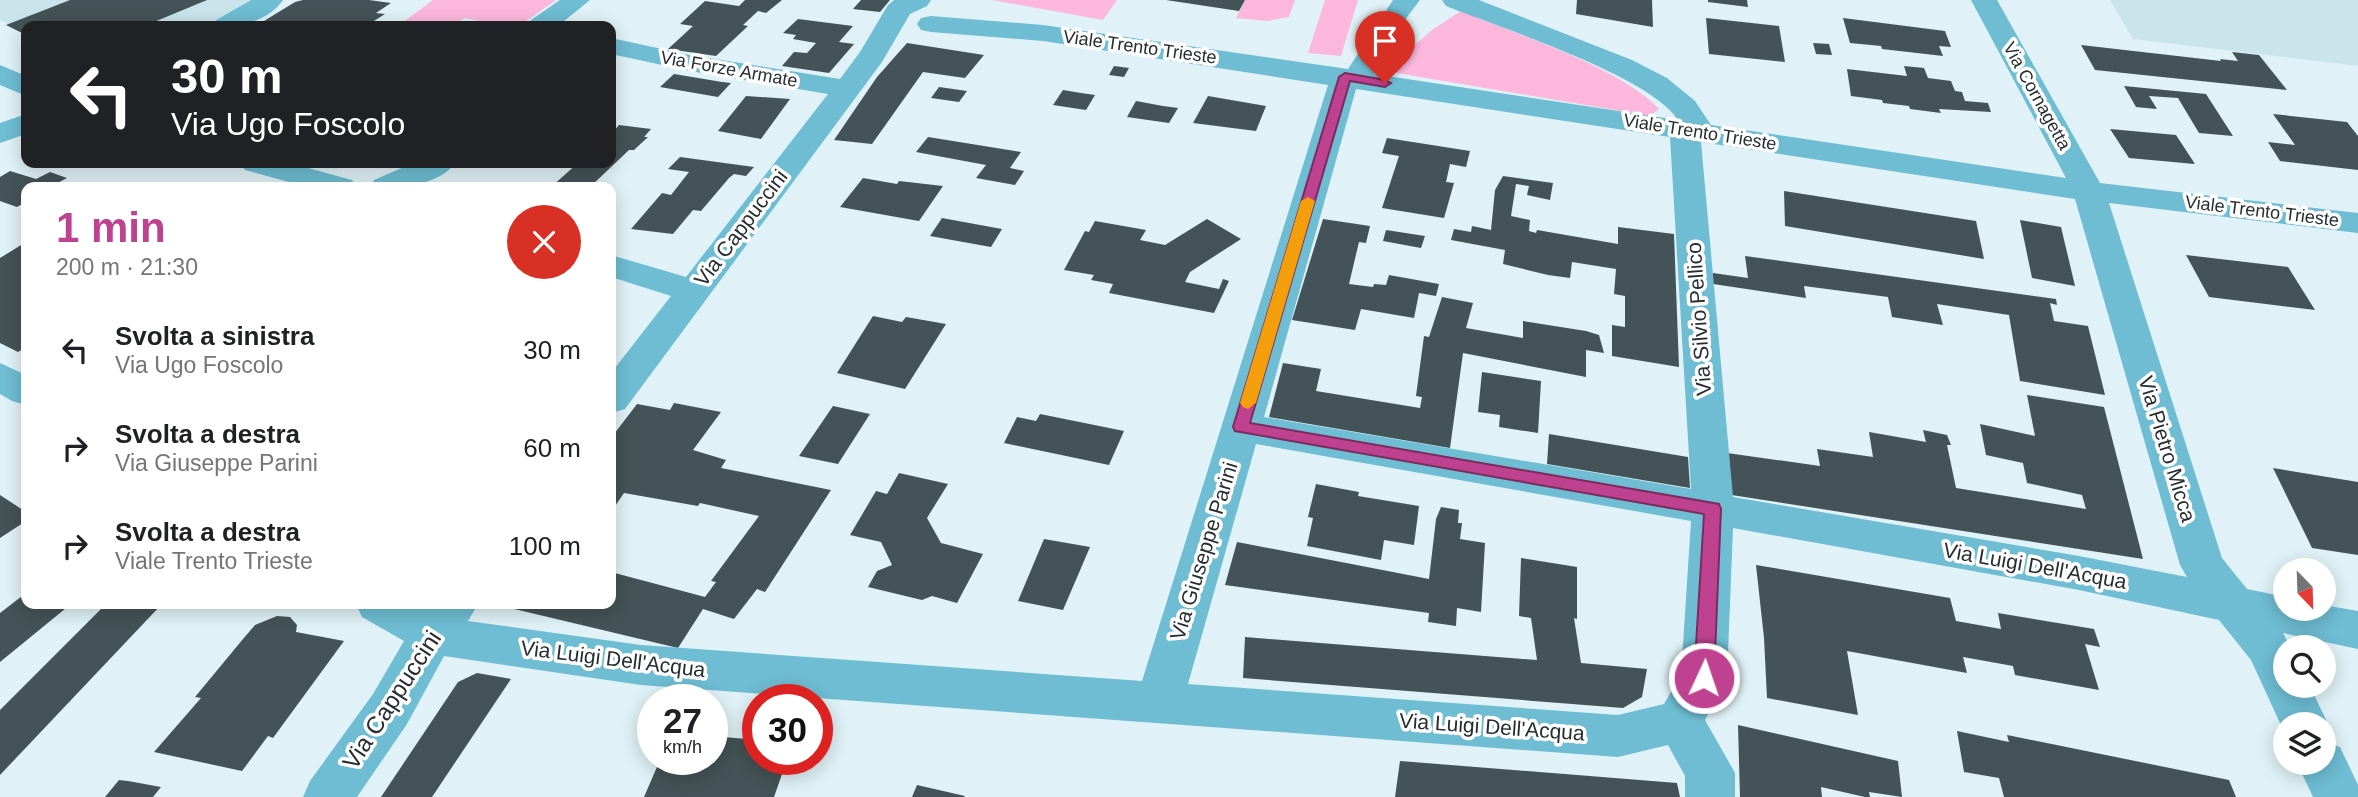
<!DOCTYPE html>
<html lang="it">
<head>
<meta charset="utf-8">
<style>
  body { margin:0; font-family:Helvetica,sans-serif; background:#f6f6f6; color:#202124; height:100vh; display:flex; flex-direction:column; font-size:26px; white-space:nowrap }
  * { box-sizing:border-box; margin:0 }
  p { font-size:23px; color:#757577 }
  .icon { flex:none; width:38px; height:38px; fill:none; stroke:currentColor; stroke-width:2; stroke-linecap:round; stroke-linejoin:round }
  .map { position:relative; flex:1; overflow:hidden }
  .details { position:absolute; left:21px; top:182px; width:595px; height:427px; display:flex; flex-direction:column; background:#fff; border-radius:14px; box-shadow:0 4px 18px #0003 }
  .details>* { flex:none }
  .top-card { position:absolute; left:21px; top:21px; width:595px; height:147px; border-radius:14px; box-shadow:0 4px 18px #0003; background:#202124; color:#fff; overflow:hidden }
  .needle { width:46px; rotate:157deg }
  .fabs { position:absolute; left:2273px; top:558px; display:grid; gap:14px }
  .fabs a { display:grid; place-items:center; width:63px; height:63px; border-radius:50%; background:#fff; box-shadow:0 4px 18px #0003; font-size:35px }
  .speed { position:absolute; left:637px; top:684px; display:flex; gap:14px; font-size:35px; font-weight:700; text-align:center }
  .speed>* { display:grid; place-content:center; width:91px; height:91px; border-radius:50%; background:#fff; box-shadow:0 4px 18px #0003; line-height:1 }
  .speed small { font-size:18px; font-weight:400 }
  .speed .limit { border:10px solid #d22; background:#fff; color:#111 }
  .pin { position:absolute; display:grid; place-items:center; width:60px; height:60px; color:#fff; margin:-72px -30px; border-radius:50% 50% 50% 0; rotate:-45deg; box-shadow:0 0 7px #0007 }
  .pin .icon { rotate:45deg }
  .me { position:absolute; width:77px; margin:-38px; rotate:3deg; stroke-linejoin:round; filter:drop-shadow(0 0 5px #0008) }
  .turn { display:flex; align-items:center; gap:24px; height:147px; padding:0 35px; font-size:32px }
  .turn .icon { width:91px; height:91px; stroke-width:2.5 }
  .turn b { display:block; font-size:49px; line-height:60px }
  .round { display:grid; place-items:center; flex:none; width:74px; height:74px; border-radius:37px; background:#f6f6f6 }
  .head { display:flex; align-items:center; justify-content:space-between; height:119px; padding:0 35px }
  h1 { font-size:42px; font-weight:800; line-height:52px; color:#bf4291 }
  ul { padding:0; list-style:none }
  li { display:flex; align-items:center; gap:21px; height:98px; padding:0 35px }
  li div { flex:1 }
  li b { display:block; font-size:26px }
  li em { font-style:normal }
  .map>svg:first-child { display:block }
  .built { fill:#cae4eb }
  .green { fill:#fbb7dc }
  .building { fill:#445357 }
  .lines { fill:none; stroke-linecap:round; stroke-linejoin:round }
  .minor { fill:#6ebdd3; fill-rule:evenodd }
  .route { fill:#bf4291; stroke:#7c2b5e; stroke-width:2 }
  .slow { fill:#f59e0b }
  .labels { text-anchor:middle; stroke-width:7; stroke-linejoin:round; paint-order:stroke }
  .far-street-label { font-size:18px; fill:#272e30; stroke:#fff }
  .street-label { font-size:21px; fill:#272e30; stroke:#fff }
  .near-street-label { font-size:24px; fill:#272e30; stroke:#fff }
</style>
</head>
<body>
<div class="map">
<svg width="2358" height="797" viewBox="0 0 2358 797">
  <rect width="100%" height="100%" fill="#e0f2f7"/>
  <path class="built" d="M0,0H250L205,26H26V34L0,20Z
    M2110,0H2358V66L2133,39Z"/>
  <path class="green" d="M433,0H556L519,26H502L465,18L452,26H398Z
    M992,0H1117L1103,20Z
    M1245,0H1295L1289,17L1268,21L1236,18Z
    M1325,0H1358L1341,56L1308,53Z
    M1461,11C1515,34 1620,67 1659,109L1650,116L1385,71L1432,30Z"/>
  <path class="building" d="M70,0H207L154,22L163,26H26V35L6,25Z
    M303,0H369L391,3L376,13L385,14L366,26H297L264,21L295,2Z
    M745,0H782L766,13L758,11L743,25L748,26L716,56L668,49L693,26L680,24L705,1L739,6Z
    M861,0H890L880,12L853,9Z
    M1166,0H1245L1239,11Z
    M1577,0H1652L1653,27L1576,14Z
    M1708,0H1747L1748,7L1708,2Z
    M1706,18L1779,26L1785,62L1709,54Z
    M1843,18L1945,31L1951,47L1939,46L1943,56L1882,49L1881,46L1850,43Z
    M798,19L853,26L839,42L854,44L829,73L782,66L794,52L807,53L816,43L793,39L796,35L783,33Z
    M907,43L984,55L965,78L923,72L872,144L834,140L877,77Z
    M1813,43L1829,44L1832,55L1816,54Z
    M2081,45L2221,61L2220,59L2238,61L2232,52L2259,55L2287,90L2095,70Z
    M1114,66L1129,68L1124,77L1109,75Z
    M1904,66L1924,68L1928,78L1951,81L1955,91L1962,92L1965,101L1988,103L1991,112L1939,109L1941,113L1910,109L1909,106L1883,103L1882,100L1851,96L1847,69L1907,76Z
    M674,74L722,82L731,83L718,97L660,87Z
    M2124,86L2206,94L2233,136L2199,133L2178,98L2149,96L2157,109L2136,107Z
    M939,87L967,91L959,102L931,98Z
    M1063,90L1081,93L1095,95L1086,110L1053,105Z
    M746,96L790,99L761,139L718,131Z
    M1208,96L1266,106L1256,131L1193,123Z
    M1136,101L1163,106L1178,108L1169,123L1127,117Z
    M2273,114L2347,122L2358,136V170L2280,161L2268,142L2295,145Z
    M619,125L651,129L644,137H648L634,150H629L590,187H551L578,163H611V134Z
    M2110,129L2176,135L2195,164L2129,158Z
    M928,137L1021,152L1010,168L1024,171L1015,185L976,178L986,165L916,152Z
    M1387,138L1470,151L1466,167L1450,164L1446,182L1454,183L1444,218L1382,208L1399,156L1382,153Z
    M680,157L754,167L746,176L734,174L729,178L701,211L693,210L673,234L631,229L662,193L671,195L689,172L668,169Z
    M10,171L36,179L50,172L67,178L50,187H26V202L17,207L0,201V177Z
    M1503,176L1553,183L1550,200L1527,195L1529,186L1516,184L1511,216L1530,220L1529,231L1536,233L1537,230L1618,244V227L1674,234L1679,367L1612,356V325L1625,327V296L1614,294L1616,269L1572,262L1570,278L1548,275L1503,264L1505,250L1451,240L1454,229L1471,232L1472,226L1491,230L1495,190Z
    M863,178L897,184L899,181L943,186L919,221L840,207Z
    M1784,191L1976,221L1984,259L1785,226Z
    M942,218L1002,229L991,247L930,236Z
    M1207,219L1241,239L1190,272L1185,282L1219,289L1223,279L1229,281L1214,313L1109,293L1113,284L1091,280L1094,275L1064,270L1085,231L1089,232L1095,221L1146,230L1140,240L1165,245Z
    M1323,219L1370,226L1366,243L1359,242L1349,284L1373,287L1374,284L1386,285L1389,275L1439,284L1436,296L1419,293L1414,318L1361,309L1355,330L1292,320Z
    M2020,220L2061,227L2075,286L2032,278Z
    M1386,230L1425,236L1421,248L1383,241Z
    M26,242V347L18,352L0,343V258Z
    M2186,255L2288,267L2315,310L2209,297Z
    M1745,256L2056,299L2057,305L2050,303L2054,321L2088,326L2105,395L2020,381L2009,315L1937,304L1943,325L1892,317L1888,297L1804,286L1806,298L1713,284V273L1748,278Z
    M1442,297L1473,303L1466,328L1523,338V321L1586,331L1599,335L1604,353L1586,350V377L1463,353L1450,448L1269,417L1283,363L1321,369L1316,391L1420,408L1422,397L1416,396L1424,336L1429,337Z
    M873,316L902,322L906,317L946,324L905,389L837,373Z
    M1482,372L1541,381L1538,433L1499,427L1500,415L1478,412Z
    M2027,395L2104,407L2143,559L1725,494L1720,452L1820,466L1817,449L1873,457L1869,432L1926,442L1923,430L1947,435L1951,445H1947L1956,488L2086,509L2082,495L2027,483L2023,463L1986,455L1980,424L2035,436Z
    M674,403L721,412L693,450L726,460L721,468L831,490L765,592L757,589L734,619L703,609L678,648L497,605L611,604V572L705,597L716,582L711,581L759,516L700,503L698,506L624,493L611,512V438L637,404L670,410Z
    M833,406L870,414L838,464L799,456Z
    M1040,414L1124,431L1109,465L1004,443L1017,417L1036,421Z
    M1549,434L1688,457L1690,488L1547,464Z
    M2273,468L2358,482V555L2312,548Z
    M899,473L948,484L927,518L941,543L983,554L957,603L932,596L922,600L868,587L877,571L892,565L881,542L850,535L876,491L887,494Z
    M1316,484L1359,492L1358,496L1419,506L1414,545L1384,540L1381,560L1307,546L1313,518L1308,517Z
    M0,495L26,512V521L0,538Z
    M1441,507L1459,510L1458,523H1462L1460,539L1485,543L1481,612L1457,608L1456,626L1428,622L1429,613L1225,585L1237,542L1429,579L1436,519Z
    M1044,539L1090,547L1063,610L1018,601Z
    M1521,558L1577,567V619L1574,618L1581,663L1647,669L1642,697L1623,708L1243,678L1245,637L1537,660L1531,618L1519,616Z
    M1756,565L1950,598L1956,621L2001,629L1998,613L2094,629L2100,647L2085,644L2099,690L2015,675L2013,666L1963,657L1967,673L1847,651L1858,715L1767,698L1764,638Z
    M26,593V604H71L0,662V613Z
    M106,604H162L0,775V710Z
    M277,616L290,617L297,625L296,632L344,641L273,738L268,736L242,771L154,752L201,698L195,697L243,639L255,625Z
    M477,673L511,679L432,797H381L458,682Z
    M1738,725L1898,761L1902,797L1869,792L1870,797H1865L1821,787L1822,797H1740Z
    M1957,731L2009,742L2007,735L2229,780L2236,797H2004L1999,778L1964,772Z
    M712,736L758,740V760H787L774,797H644L660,760H712Z
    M1400,761L1677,783L1680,797H1395Z
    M119,780L128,781L161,787L153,797H105Z
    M917,785L965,796L964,797H912Z"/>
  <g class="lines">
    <path class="minor" d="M251,0H283C267,23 237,27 212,26L216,20Z
      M560,0H590L558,26H528L531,20Z
      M894,0H931L927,6L910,14L882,62L625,409L611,413V373L671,296L611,277V255L686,277L828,94L690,71L611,54V38L690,55L840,79L860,52L888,5Z
      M1393,0H1420L1404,21L1374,74L1678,120C1651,76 1498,27 1446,6L1442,0H1479L1632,60L1667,78L1695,101L1711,125L2066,178L1971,0H1997L2100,183L2358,213V233L2109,203L2222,558L2247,589L2286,597V609H2324V605L2358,611V649L2283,633L2291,648H2286V686H2310L2328,724L2324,733V724H2286V736L2251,660L2219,620L2079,590L1733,528L1727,678L1705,720L1735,773V797H1685V776L1668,745L1618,757L641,685L444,656L407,724L357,797H303L310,781L373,694L404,641L362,617L356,604H416L426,609L430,604H478L468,621L641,645L1142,681L1328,85L1043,41L931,32L921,30L917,24L921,18L931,16L1043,25L1348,69ZM1356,89L1670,137L1691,489L1264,417ZM1701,142L2075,199L2180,565L2187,577L2079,556L1733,497ZM1256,444L1691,521L1681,675L1664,704L1618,715L1188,684Z
      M0,65L26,76V96L0,85Z
      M26,114V134L0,143V123Z
      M240,163H290L352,180L357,187H307L245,170Z
      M413,163H455C438,187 395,188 369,187L374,180Z
      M0,363L26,375V405L12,401L0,394Z
      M2324,742L2340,747L2358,785V797H2313L2297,763H2324Z"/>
  </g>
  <path class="route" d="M1345,73L1385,80L1391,83L1385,87L1350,81L1250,423L1719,504L1721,509L1714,678L1711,684L1704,686L1697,684L1694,678L1704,514L1235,431L1233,427L1339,77Z"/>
  <path class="slow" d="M1308,197L1315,201L1256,403L1248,409L1243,407L1240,403L1301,201Z"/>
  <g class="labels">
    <g class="far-street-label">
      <text transform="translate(1140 47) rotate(8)" y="6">Viale Trento Trieste</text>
      <text transform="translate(729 69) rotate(10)" y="6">Via Forze Armate</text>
      <text transform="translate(2037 96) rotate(61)" y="6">Via Cornagetta</text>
      <text transform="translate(1700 132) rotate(9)" y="6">Viale Trento Trieste</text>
      <text transform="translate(2262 211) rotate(7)" y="6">Viale Trento Trieste</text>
    </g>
    <g class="street-label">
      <text transform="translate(741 228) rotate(-53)" y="7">Via Cappuccini</text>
      <text transform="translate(1699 319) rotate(-94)" y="7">Via Silvio Pellico</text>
      <text transform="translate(2167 449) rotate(73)" y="7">Via Pietro Micca</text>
      <text transform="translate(1204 551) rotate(-73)" y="7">Via Giuseppe Parini</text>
      <text transform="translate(2035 566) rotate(10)" y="7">Via Luigi Dell'Acqua</text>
      <text transform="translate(613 659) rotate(7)" y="7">Via Luigi Dell'Acqua</text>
      <text transform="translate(1492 727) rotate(4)" y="7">Via Luigi Dell'Acqua</text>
    </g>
    <g class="near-street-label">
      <text transform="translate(392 700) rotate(-57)" y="8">Via Cappuccini</text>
    </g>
  </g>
</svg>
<div class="fabs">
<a><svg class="needle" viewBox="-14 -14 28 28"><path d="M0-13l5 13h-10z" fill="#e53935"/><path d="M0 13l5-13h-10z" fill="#757577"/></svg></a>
<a><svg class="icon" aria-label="search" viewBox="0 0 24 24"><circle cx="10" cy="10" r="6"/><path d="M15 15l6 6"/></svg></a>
<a><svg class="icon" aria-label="layers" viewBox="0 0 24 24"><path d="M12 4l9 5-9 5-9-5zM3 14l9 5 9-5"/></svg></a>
</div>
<div class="speed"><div>27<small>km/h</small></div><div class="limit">30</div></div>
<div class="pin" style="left:1385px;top:83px;background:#d93025"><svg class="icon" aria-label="arrive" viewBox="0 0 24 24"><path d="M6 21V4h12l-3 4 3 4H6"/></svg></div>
<svg class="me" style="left:1704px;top:678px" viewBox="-20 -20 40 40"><circle r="17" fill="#bf4291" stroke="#fff" stroke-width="3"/><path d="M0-11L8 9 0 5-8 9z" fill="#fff"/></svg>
<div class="top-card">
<div class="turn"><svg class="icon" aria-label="left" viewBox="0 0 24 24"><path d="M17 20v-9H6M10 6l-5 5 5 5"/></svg><div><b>30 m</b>Via Ugo Foscolo</div></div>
</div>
<section class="details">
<div class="head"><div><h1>1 min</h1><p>200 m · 21:30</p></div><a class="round" style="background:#d93025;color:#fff"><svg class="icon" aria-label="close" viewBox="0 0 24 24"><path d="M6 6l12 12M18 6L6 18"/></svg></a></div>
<ul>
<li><svg class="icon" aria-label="left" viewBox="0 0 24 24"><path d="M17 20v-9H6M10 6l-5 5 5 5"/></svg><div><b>Svolta a sinistra</b><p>Via Ugo Foscolo</p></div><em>30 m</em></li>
<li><svg class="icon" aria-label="right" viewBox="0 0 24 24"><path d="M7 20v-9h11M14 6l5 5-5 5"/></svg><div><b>Svolta a destra</b><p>Via Giuseppe Parini</p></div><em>60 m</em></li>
<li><svg class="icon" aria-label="right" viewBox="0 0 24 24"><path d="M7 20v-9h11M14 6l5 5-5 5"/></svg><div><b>Svolta a destra</b><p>Viale Trento Trieste</p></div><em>100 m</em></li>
</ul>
</section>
</div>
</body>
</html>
